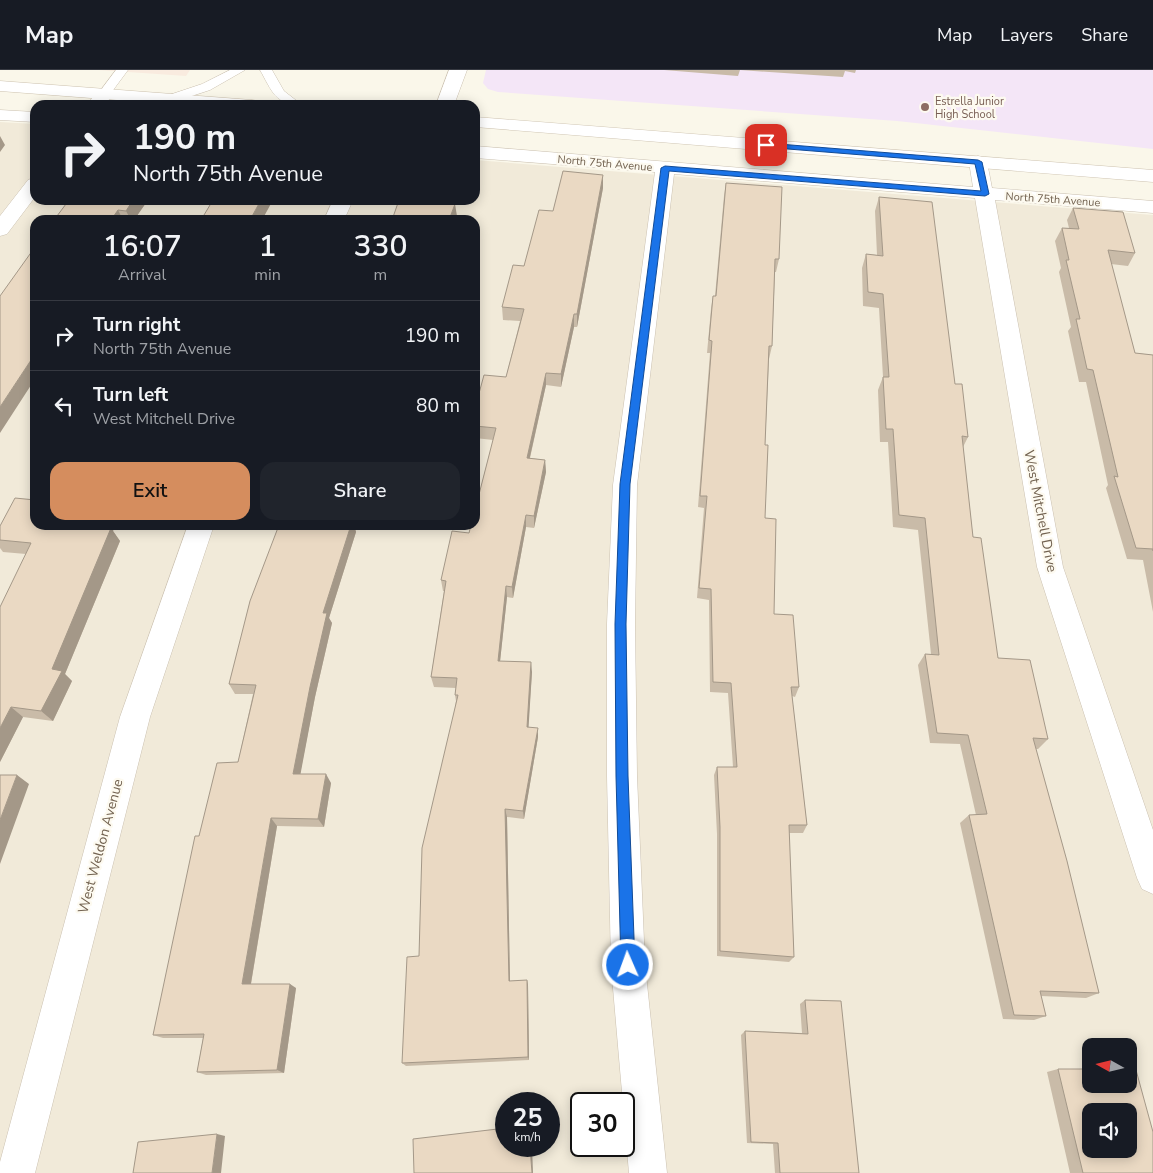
<!DOCTYPE html>
<html lang="en">
<head>
<meta charset="utf-8">
<style>
  body { margin:0; font-family:"Nunito Sans",sans-serif; background:#20242c; color:#f1f3f6; height:100vh; display:flex; flex-direction:column; font-size:19px; white-space:nowrap }
  * { box-sizing:border-box; margin:0 }
  p { font-size:16px; color:#9ea1a6 }
  .icon { flex:none; width:28px; height:28px; fill:none; stroke:currentColor; stroke-width:2; stroke-linecap:round; stroke-linejoin:round }
  .map { position:relative; flex:1; overflow:hidden }
  .panel { position:absolute; left:30px; top:145px; width:450px; height:315px; display:flex; flex-direction:column; background:#171b24; border-radius:15px; box-shadow:0 2px 12px #0003 }
  .panel>* { flex:none }
  .top-card { position:absolute; left:30px; top:30px; width:450px; height:105px; border-radius:15px; box-shadow:0 2px 12px #0003; background:#171b24; color:#f1f3f6; overflow:hidden }
  .needle { width:32px; rotate:278deg }
  .controls { position:absolute; left:1082px; top:968px; display:grid; gap:10px }
  .controls a { display:grid; place-items:center; width:55px; height:55px; border-radius:10px; background:#171b24; box-shadow:0 2px 12px #0003; font-size:25px }
  .speed { position:absolute; left:495px; top:1022px; display:flex; gap:10px; font-size:25px; font-weight:700; text-align:center }
  .speed>* { display:grid; place-content:center; width:65px; height:65px; border-radius:50%; background:#171b24; box-shadow:0 2px 12px #0003; line-height:1 }
  .speed small { font-size:12px; font-weight:400 }
  .speed .limit { border:2px solid #111; border-radius:8px; background:#fff; color:#111 }
  .pin { position:absolute; display:grid; place-items:center; width:42px; height:42px; color:#fff; margin:-21px; border-radius:10px; box-shadow:0 2px 8px #0006 }
  .me { position:absolute; width:55px; margin:-28px; rotate:358deg; stroke-linejoin:round; filter:drop-shadow(0 0 4px #0008) }
  .turn { display:flex; align-items:center; gap:18px; height:105px; padding:0 20px; font-size:22px }
  .turn .icon { width:65px; height:65px; stroke-width:2.5 }
  .turn b { display:block; font-size:35px; line-height:42px }
  .eta { display:flex; justify-content:space-evenly; align-items:center; height:85px; text-align:center }
  .eta b { font-size:30px; font-weight:600; line-height:35px }
  .action { display:flex; gap:10px; margin-top:auto; padding:10px 20px }
  .action a { flex:1; height:58px; border-radius:15px; background:#d58d5e; color:#111; font-size:20px; font-weight:600; line-height:58px; text-align:center }
  .action a+a { background:#20242c; color:#f1f3f6 }
  ul { padding:0; list-style:none }
  li { display:flex; align-items:center; gap:15px; height:70px; padding:0 20px; border-top:1px solid #363941 }
  li div { flex:1 }
  li b { display:block; font-size:19px }
  li em { font-style:normal }
  header { display:flex; align-items:center; gap:30px; box-sizing:border-box; height:70px; padding:0 25px; background:#171b24; border-bottom:1px solid #363941 }
  header strong { font-size:24px }
  nav { display:flex; gap:28px; margin-inline-start:auto; font-size:18px }
  .map>svg:first-child { display:block }
  .residential { fill:#f1ead9; fill-rule:evenodd }
  .commercial { fill:#f9ebdf }
  .education { fill:#f4e6f7 }
  .lines { fill:none; stroke-linecap:round; stroke-linejoin:round }
  .lane-casing { stroke:#cbc1b1; stroke-width:1 }
  .street-casing { stroke:#cbc1b1; stroke-width:1 }
  .secondary-casing { stroke:#cdc2af; stroke-width:1 }
  .lane { fill:#fff; fill-rule:evenodd }
  .street { fill:#fff; fill-rule:evenodd }
  .secondary { fill:#fff; fill-rule:evenodd }
  .wall { fill:#c9bba8 }
  .shaded-wall { fill:#a49888 }
  .building { fill:#ead9c3; stroke:#a49888; fill-rule:evenodd }
  .route { fill:#1a73e8; stroke:#114b97 }
  .education-dot { fill:#8d6e63; stroke:#fdfaf0; stroke-width:2 }
  .labels { text-anchor:middle; stroke-width:4.5; stroke-linejoin:round; paint-order:stroke }
  .far-education-label { font-size:11px; fill:#785e54; stroke:#fdfaf0; text-anchor:start }
  .far-street-label { font-size:11px; fill:#726250; stroke:#fdfaf0 }
  .street-label { font-size:14px; fill:#726250; stroke:#fdfaf0 }
</style>
</head>
<body>
<header>
<strong>Map</strong>
<nav><a>Map</a><a>Layers</a><a>Share</a></nav>
</header>
<div class="map">
<svg width="1153" height="1103" viewBox="0 0 1153 1103">
  <rect width="100%" height="100%" fill="#faf7ea"/>
  <path class="residential" d="M0,52L35,54V130H475V90L1153,145V1103H0ZM35,150H475V455H35ZM1091,976H1129V1014H1091ZM506,1034H549V1076H506ZM581,1034H624V1076H581ZM1091,1041H1129V1079H1091Z"/>
  <path class="commercial" d="M99,0H190L186,6Z"/>
  <path class="education" d="M486,0H1153V79L897,51L498,22L488,19L483,13Z"/>
  <g class="lines">
    <g class="lane-casing">
      <path id="lane" d="M116,0H128L108,27H100L98,24Z
        M230,0H245L210,20L170,33L164,29L166,26L202,14Z
        M260,0H272L284,21L302,35C275,35 272,21 260,0Z"/>
    </g>
    <g class="street-casing">
      <path id="street" d="M449,0H467L454,35H436Z
        M104,19L110,20L113,24L105,35H87L98,20Z
        M0,40L35,42V52L0,50Z
        M475,76L973,117L969,92L971,88L978,86L985,88L987,92L992,118L1153,131V143L995,130L1063,497L1153,760V824L1142,819L1137,808L1037,497L975,128L674,104L637,415L635,554L637,706L645,895L667,1103H629L611,895L607,706V554L613,415L655,102L475,88Z
        M35,108V127L7,164L0,166V146L28,110Z
        M333,130H353L344,150H324Z
        M188,455H214L150,647L35,1103H0V1092L120,647Z"/>
    </g>
    <g class="secondary-casing">
      <path id="secondary" d="M0,11L252,30L258,31L261,35H182L0,21Z
        M475,47L1153,100V112L475,57Z"/>
    </g>
    <use href="#lane" class="lane"/>
    <use href="#street" class="street"/>
    <use href="#secondary" class="secondary"/>
  </g>
  <path class="wall" d="M664,0H856L855,3L845,1L843,7L740,0L738,6Z
    M603,105V118L577,257H574L561,317L546,315L530,388L545,390L546,402L534,458L526,457L513,528L507,527L500,591L532,602L528,657L538,667L524,749L507,747L510,911L527,910L528,915L529,990L406,996L402,993L419,886L456,631L455,625L456,618L434,617L431,607L444,521H443L441,510L469,463L493,370L475,368V338L506,307L520,251L503,250L502,237L553,141Z
    M726,113L779,189L776,202H775L772,276L769,289L765,375V448L774,544L799,617L795,627L792,626L807,755L803,763H789L794,887L789,892L717,886V764L714,705L717,697H733L728,623L710,622L709,530L697,528L704,438L698,437L710,283H707L711,239L713,226H715L724,126Z
    M879,127L955,314L968,367L963,377L973,467L998,588L1048,669L1038,679H1036L1099,923L1086,928L1041,926L1046,946L1034,950L1003,949L960,753L969,745H976L960,674L930,673L918,595L925,584H931L918,460L893,457L888,372H880L878,320L883,307L879,238L863,236L862,198L866,184L877,185L875,141Z
    M148,130L134,150H54Z
    M1073,138L1135,183L1128,196L1111,194L1135,283L1153,285V542L1143,490L1127,489L1106,418L1108,415L1086,312H1079L1068,261L1071,257L1059,202L1061,198L1055,171L1062,158H1069L1067,150Z
    M279,455H354L356,462L329,548L332,553L315,627L300,704L331,713L324,757L277,756L251,914L296,918L284,1003L206,1005L197,1002L203,968H163L153,965L199,766L238,692L253,624H235L229,614Z
    M0,456L113,461L120,471L65,604L72,611L53,651L23,647L0,692L26,484L3,482L0,478Z
    M805,930L859,1103H775L773,1074L747,1073L741,965L745,961L802,963L800,934Z
    M1058,999L1153,1103H1070L1047,1002Z"/>
  <path class="shaded-wall" d="M0,66L5,75L0,82Z
    M603,105V118L577,257V244Z
    M133,130H148L134,150H131L126,141Z
    M261,130H273L262,150H250Z
    M442,130H449L443,145L441,132Z
    M455,134L457,146L455,150H449Z
    M118,140L123,150H111Z
    M574,244V257L561,317V304Z
    M35,284V309L0,363V337Z
    M546,303V315L527,400V388Z
    M545,390L546,402L534,458V446Z
    M526,445V457L513,528L512,517Z
    M101,455H116L113,461L120,471L65,604L72,611L53,651L41,641L52,599Z
    M351,455H354L356,462L329,548L332,553L315,627L299,712L293,704L323,543Z
    M506,516L507,527L499,601L498,591Z
    M531,592L532,602L528,666L527,657Z
    M11,637L23,647L0,692V658Z
    M538,658V667L524,749L523,741Z
    M326,704L331,713L324,757L318,749Z
    M17,705L29,714L0,794V750Z
    M505,739L507,747L510,916L509,911Z
    M271,748L277,756L250,919L242,914Z
    M527,910L528,915L529,990L528,987Z
    M290,914L296,918L284,1003L277,1000Z
    M217,1064L225,1066L221,1103H212Z
    M530,1076H532L533,1103H532Z"/>
  <path class="building" d="M563,101L603,105L577,244H574L561,304L546,303L527,388L545,390L534,446L526,445L512,517L506,516L498,591L531,592L527,657L538,658L523,741L505,739L509,911L527,910L528,987L402,993L407,887L419,886L422,778L458,625H455L457,608L431,607L446,511L441,510L452,461L469,463L471,455H475V440L496,358L475,356V338L484,305L506,307L524,239L502,237L513,195L524,196L539,140L553,141Z
    M726,113L782,117L779,189H775L772,276H769L765,375H768L765,448L776,449L774,544L793,545L799,617H791L807,755H789L794,887L720,881V757L717,697H737L731,613L713,612L711,519L699,518L707,426H700L712,271L709,270L713,226H716Z
    M879,127L932,132L955,314H962L968,367L962,366L973,467L981,468L998,588L1030,590L1048,669L1033,668L1067,791L1099,923L1040,921L1046,946L1014,945L969,745L987,744L968,665L937,663L925,584L939,585L925,448L899,445L893,359H886L883,307H889L883,224L868,222L866,184L883,186Z
    M69,130H133L126,141L118,140L111,150H54Z
    M213,130H261L250,150H201Z
    M399,130H442L441,132L455,134L449,150H392Z
    M1073,138L1123,142L1135,183L1108,180L1135,283L1153,285V481V479L1136,478L1114,406L1118,407L1093,300L1087,299L1076,249H1080L1066,190H1069L1062,158L1079,159Z
    M35,177V284L0,337V226Z
    M15,428L35,430V455H101L100,457L111,458L52,599L62,601L41,641L11,637L0,658V537L31,473L0,470V456Z
    M279,455H351L323,543H327L310,617L293,704H326L318,749L271,748L242,914H290L277,1000L197,1002L204,964L153,965L195,766H199L217,693L238,692L256,615L229,614L250,531Z
    M0,705H17L0,750Z
    M805,930L841,931L859,1103H780L778,1073L751,1072L745,961L808,964Z
    M1058,999H1091V1014H1129V1000H1136L1153,1062V1103H1083ZM1091,1041H1129V1079H1091Z
    M506,1058V1076H530L532,1103H414L413,1069Z
    M217,1064L212,1103H133L138,1072Z"/>
  <path class="route" d="M766,73L978,90L982,92L989,124L985,126L669,101L630,414L626,554L628,706L635,895L633,900L628,902L623,900L621,895L616,706L615,554L620,414L661,98L665,96L981,121L975,94L763,77V74Z"/>
  <circle class="education-dot" cx="925" cy="37" r="5"/>
  <g class="labels">
    <g class="far-education-label">
      <text x="935" y="35">Estrella Junior<tspan x="935" dy="13">High School</tspan></text>
    </g>
    <g class="far-street-label">
      <text transform="translate(605 93) rotate(5)" y="4">North 75th Avenue</text>
      <text transform="translate(1053 129) rotate(4)" y="4">North 75th Avenue</text>
    </g>
    <g class="street-label">
      <text transform="translate(1041 441) rotate(79)" y="5">West Mitchell Drive</text>
      <text transform="translate(100 776) rotate(-75)" y="5">West Weldon Avenue</text>
    </g>
  </g>
</svg>
<div class="controls">
<a><svg class="needle" viewBox="-14 -14 28 28"><path d="M0-13l5 13h-10z" fill="#e53935"/><path d="M0 13l5-13h-10z" fill="#9ea1a6"/></svg></a>
<a><svg class="icon" aria-label="sound" viewBox="0 0 24 24"><path d="M4 9h4l5-4v14l-5-4H4zM17 9q2 3 0 6"/></svg></a>
</div>
<div class="speed"><div>25<small>km/h</small></div><div class="limit">30</div></div>
<div class="pin" style="left:766px;top:75px;background:#d93025"><svg class="icon" aria-label="arrive" viewBox="0 0 24 24"><path d="M6 21V4h12l-3 4 3 4H6"/></svg></div>
<svg class="me" style="left:628px;top:895px" viewBox="-20 -20 40 40"><circle r="17" fill="#1a73e8" stroke="#fff" stroke-width="3"/><path d="M0-11L8 9 0 5-8 9z" fill="#fff"/></svg>
<div class="top-card">
<div class="turn"><svg class="icon" aria-label="right" viewBox="0 0 24 24"><path d="M7 20v-9h11M14 6l5 5-5 5"/></svg><div><b>190 m</b>North 75th Avenue</div></div>
</div>
<section class="panel">
<div class="eta">
<div><b>16:07</b><p>Arrival</p></div>
<div><b>1</b><p>min</p></div>
<div><b>330</b><p>m</p></div>
</div>
<ul>
<li><svg class="icon" aria-label="right" viewBox="0 0 24 24"><path d="M7 20v-9h11M14 6l5 5-5 5"/></svg><div><b>Turn right</b><p>North 75th Avenue</p></div><em>190 m</em></li>
<li><svg class="icon" aria-label="left" viewBox="0 0 24 24"><path d="M17 20v-9H6M10 6l-5 5 5 5"/></svg><div><b>Turn left</b><p>West Mitchell Drive</p></div><em>80 m</em></li>
</ul>
<div class="action"><a>Exit</a><a>Share</a></div>
</section>
</div>
</body>
</html>
